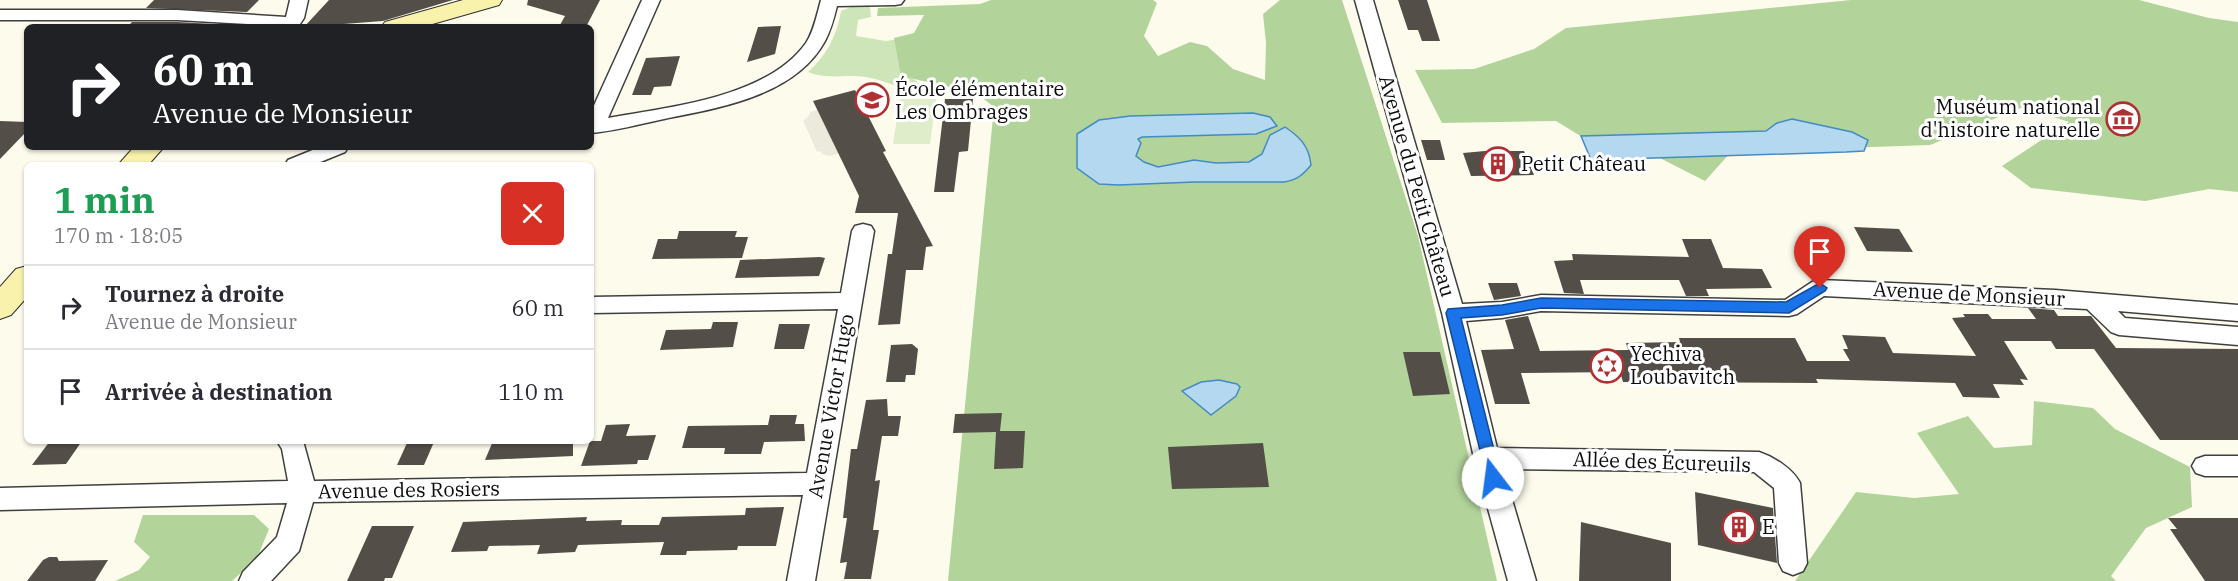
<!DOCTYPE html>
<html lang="fr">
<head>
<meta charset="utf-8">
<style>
  body { margin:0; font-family:"IBM Plex Serif",serif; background:#f7f7f7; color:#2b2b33; height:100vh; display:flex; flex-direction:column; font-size:22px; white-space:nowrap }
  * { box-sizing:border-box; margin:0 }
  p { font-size:20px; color:#7c7c81 }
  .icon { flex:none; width:33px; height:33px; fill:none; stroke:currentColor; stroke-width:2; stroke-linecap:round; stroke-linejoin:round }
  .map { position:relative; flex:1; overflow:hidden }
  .drawer { position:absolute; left:24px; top:162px; width:570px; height:282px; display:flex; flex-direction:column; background:#fff; border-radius:9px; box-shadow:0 2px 4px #0004 }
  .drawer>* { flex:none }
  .top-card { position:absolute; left:24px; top:24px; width:570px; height:126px; border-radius:9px; box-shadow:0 2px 4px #0004; background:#202124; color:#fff; overflow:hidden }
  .pin { position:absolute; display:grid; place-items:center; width:51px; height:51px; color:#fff; margin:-62px -26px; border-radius:50% 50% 50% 0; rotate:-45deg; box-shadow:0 0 6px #0007 }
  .pin .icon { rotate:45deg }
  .me { position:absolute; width:66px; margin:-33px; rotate:345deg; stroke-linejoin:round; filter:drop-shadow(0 0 4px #0008) }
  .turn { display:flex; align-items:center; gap:21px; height:126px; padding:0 30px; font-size:27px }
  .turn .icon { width:78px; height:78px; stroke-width:2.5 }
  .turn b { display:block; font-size:42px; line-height:51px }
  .round { display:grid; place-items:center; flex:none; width:63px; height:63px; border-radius:9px; background:#f7f7f7 }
  .summary { display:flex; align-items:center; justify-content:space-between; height:102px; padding:0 30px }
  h1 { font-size:36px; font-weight:700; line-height:45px; color:#1e9e55 }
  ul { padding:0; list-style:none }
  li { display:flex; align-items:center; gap:18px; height:84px; padding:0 30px; border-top:2px solid #e1e1e2 }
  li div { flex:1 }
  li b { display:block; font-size:22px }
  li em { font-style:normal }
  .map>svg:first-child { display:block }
  .green { fill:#cee5b9 }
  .forest { fill:#b2d49a }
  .pitch { fill:#e0edca }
  .plaza { fill:#ece9dd }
  .water { fill:#b5d8f1; stroke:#438bc1; stroke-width:1.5 }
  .building { fill:#544e49 }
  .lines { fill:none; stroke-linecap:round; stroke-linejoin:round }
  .minor-casing { stroke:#3f3f3f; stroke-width:3 }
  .secondary-casing { stroke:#2e2e2e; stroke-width:2 }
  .minor { fill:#fff; fill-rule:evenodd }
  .secondary { fill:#f8f2ad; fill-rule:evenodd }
  .route { fill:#1a73e8; stroke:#114b97; stroke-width:1.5 }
  .labels { text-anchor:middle; stroke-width:6; stroke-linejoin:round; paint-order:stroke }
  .poi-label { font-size:20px; fill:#0c0c0c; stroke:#fff; text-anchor:start }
  .street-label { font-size:20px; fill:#0c0c0c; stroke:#fff }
</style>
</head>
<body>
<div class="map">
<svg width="2238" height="581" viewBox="0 0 2238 581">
  <rect width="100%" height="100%" fill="#fdfbec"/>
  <path class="green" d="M851,7H870L871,17L858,20L856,36L886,41L900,39L905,72L921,85C901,93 885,79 865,77C845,74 828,80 808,72C827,55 837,35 841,11Z"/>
  <path class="forest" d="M991,0H1153L1157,3L1144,36L1158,56L1190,42L1207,46L1233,69L1265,80L1266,43L1263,14L1280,0H1342L1418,236L1497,581H948L994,107L976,93L901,76L894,38L914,33L924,15L877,16L878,8L980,4Z
    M1851,0H2139L2209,18L2238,22V192L2209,189L2145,201L2031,188L2002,166L2069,122L2023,107L1930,145L1731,152L1705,181L1650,153L1605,151L1556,121L1442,123L1415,70L1474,69L1534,49L1566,28Z
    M2034,401L2093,408L2115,429L2190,467L2192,507L2146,528L2111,576L2116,581H1795L1856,492L1914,498L1959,494L1917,433L1968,416L1994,448L2032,445Z
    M143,515H254L269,529L257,558L232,581H115L139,570L150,557L134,542Z"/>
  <path class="pitch" d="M900,99H936L930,144H893Z"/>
  <path class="plaza" d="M820,109L825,126L840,153L830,156L822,154L821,151L817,152L803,120L806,119L811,112Z"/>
  <path class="water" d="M1253,113L1270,117L1277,126L1256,134L1142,137L1138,139L1141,143L1136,156L1144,162L1158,167L1194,160L1216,163L1249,162L1262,154L1270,135L1285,127C1300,137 1309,146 1311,165C1303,175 1297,180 1284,182H1195L1118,185L1099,184L1077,168V134L1099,120L1130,116Z
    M1792,119L1852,132L1868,140L1864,151L1846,152L1591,160L1581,136L1766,131L1777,123Z
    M1219,380L1237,384L1240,387L1236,396L1211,415L1182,391L1201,382Z"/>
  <path class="building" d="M154,0H259L247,12L146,8Z
    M329,0H453L383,21L304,27Z
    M528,0H600L587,25H560L565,16L527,5Z
    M1398,0H1427L1440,41H1422L1418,30H1408Z
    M132,22H177L233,25L127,27Z
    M781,26L775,54L747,62L758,27Z
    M680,56L671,86L654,87L651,95H632L646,58Z
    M855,90L886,151L883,152L933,246L926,247L923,270H906L900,324L878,325L888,254H892L898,213H855L859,196L813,101Z
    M945,99H973L968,151L959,152L954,192H934Z
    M0,121L27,122V131L0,159Z
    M1421,140H1440L1445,160H1427Z
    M1485,151H1524L1534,175L1471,176L1463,153Z
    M1854,227L1899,229L1913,252L1867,251Z
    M679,231H737L735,237H748L742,258L652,259L658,239H677Z
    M1682,239H1711L1723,268L1762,269L1772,288L1706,289L1709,296H1686L1679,280H1580L1584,294L1564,293L1554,261L1573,260L1572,254L1689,257Z
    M820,257L825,258L819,276L735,278L740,260Z
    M1488,283H1517L1521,296L1494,300Z
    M2028,308L2054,310L2058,316H2091L2116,348L2238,349V440H2160L2094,349H2056L2051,341H2004L2028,380L2020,379L2024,385L1993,384L2000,398L1963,397L1955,383L1816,379L1818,383L1623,382L1620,372L1521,373L1530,404H1495L1481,350L1514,349L1505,320L1528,316L1540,351L1628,350L1626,343L1680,342L1679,338H1795L1807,361H1850L1843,349H1848L1842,335L1885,337L1893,353L1976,356L1952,318L1965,317L1963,314H1988L1992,319H2036Z
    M713,322H738L733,347L660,350L666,330L711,329Z
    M779,324H810L804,349H774Z
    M912,344L918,349L915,375H906L905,382H886L891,345Z
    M1403,352H1440L1450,394L1413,396Z
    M887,399L888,416H901L898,436H882L875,481L880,480L873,530H879L871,579H844L847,562L840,563L847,518H843L851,449H857L866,400Z
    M1002,413L1000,431H1025L1023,468L994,469L996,432L953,433L955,414Z
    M770,415H797L795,424H804L805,441L764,442L761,454H724L725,448H682L688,426L768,425Z
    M630,424L626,436L656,435L648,460H638L637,464L581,466L590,441H601L606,425Z
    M50,441H82L66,464L32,465Z
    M493,441H573V456L485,460Z
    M434,442L424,465H397L407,443Z
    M1263,443L1269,487L1172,489L1168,447Z
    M1695,492L1773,508L1777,563L1698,545Z
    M784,507L776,546H738L737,550L687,551L686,555H660L664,542L578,545L575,552L537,554L540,545L489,546L487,551L451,552L463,522L587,517L586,521L622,520L621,525H659L662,517L745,515L746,508Z
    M2168,518H2238V581H2205L2170,529H2177Z
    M1581,522L1671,543V581H1579Z
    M372,526H414L392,578H385L384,581H347Z
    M49,557H57L59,561L108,560L95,581H27L43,560Z"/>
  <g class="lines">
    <g class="minor-casing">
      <path id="minor" d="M290,0H308L304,18L298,27L177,20H0V10H177L286,17Z
        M642,0H660L608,118C668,107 767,98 806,43C814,31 817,14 821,0H904L901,4L895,5L837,6C834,18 831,30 825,41C795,96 719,108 664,119C640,124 615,131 591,133V112Z
        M1355,0H1373L1462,304L1502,302L1541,295L1785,300L1812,282L1820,280L2055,290L2238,305V321L2118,311L2125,318L2238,327V345L2119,335L2111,332L2087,309L1824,296L1797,314L1789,316L1541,311L1502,318L1466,321L1497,448L1759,452C1774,457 1793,469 1800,483L1807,563L1803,571L1793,575L1783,571L1779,563L1774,488L1754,472L1503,469L1536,581H1508L1474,458L1442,313Z
        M320,147H348L345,152L313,165H285L288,160Z
        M863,224L871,226L874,231L815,581H787L803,495L313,502L299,551L271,581H239L243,572L277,537L287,503L0,510V488L288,481L282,449L277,441H303L314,481L807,473L838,309L591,313V297L841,293L852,231L855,226Z
        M2205,456H2238V476H2205L2196,473L2192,466L2196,459Z"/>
    </g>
    <g class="secondary-casing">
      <path id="secondary" d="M463,0H502L499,5L422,27H381L385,22Z
        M134,147H164L148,165H118Z
        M27,266V297L11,315L0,319V287L16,269Z"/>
    </g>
    <use href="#minor" class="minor"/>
    <use href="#secondary" class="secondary"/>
  </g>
  <path class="route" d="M1820,283L1827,288L1825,291L1789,313L1541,308L1502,315L1461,318L1501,478L1499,483L1493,485L1488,483L1446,313L1448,309L1502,305L1541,298L1786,302Z"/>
  <defs>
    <g id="school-ring" transform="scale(1.725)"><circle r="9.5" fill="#fff" stroke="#b03032" stroke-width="1.5"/><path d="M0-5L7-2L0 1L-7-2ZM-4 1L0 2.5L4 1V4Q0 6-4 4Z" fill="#b03032"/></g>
    <g id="museum-ring" transform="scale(1.725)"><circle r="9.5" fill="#fff" stroke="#b03032" stroke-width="1.5"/><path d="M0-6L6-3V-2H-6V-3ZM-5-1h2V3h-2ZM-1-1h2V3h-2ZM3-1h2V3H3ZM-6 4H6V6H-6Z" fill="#b03032"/></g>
    <g id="building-ring" transform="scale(1.725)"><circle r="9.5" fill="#fff" stroke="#b03032" stroke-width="1.5"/><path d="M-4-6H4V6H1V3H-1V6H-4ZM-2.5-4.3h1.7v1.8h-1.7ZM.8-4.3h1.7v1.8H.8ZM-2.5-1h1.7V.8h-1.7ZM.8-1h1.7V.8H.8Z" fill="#b03032"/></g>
    <g id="synagogue-ring" transform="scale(1.725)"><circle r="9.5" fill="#fff" stroke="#b03032" stroke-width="1.5"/><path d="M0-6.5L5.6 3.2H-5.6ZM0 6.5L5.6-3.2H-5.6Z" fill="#b03032"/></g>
  </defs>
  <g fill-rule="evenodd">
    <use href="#school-ring" x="872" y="100"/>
    <use href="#museum-ring" x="2123" y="119"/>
    <use href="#building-ring" x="1498" y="164"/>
    <use href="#synagogue-ring" x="1607" y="366"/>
    <use href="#building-ring" x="1739" y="527"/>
  </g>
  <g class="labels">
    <g class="poi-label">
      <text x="895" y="96">École élémentaire<tspan x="895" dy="23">Les Ombrages</tspan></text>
      <text x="2100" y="114" text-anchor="end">Muséum national<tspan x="2100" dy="23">d'histoire naturelle</tspan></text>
      <text x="1521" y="171">Petit Château</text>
      <text x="1630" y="361">Yechiva<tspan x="1630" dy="23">Loubavitch</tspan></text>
      <text x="1762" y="534">E</text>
    </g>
    <g class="street-label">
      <text transform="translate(1417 186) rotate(74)" y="7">Avenue du Petit Château</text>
      <text transform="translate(1969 294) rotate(3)" y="7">Avenue de Monsieur</text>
      <text transform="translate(831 406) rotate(-80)" y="7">Avenue Victor Hugo</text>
      <text transform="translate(1662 462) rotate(2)" y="7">Allée des Écureuils</text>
      <text transform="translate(409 490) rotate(-1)" y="7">Avenue des Rosiers</text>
    </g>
  </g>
</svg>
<div class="pin" style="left:1820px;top:288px;background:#d93025"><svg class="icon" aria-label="arrive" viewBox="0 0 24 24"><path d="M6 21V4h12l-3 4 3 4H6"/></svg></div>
<svg class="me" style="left:1493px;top:478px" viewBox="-20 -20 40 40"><circle r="19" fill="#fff"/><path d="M0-13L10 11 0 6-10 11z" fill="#1a73e8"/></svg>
<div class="top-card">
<div class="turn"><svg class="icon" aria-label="right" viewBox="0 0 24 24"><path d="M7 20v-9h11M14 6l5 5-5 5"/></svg><div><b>60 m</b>Avenue de Monsieur</div></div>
</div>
<section class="drawer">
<div class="summary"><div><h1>1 min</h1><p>170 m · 18:05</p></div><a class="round" style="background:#d93025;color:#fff"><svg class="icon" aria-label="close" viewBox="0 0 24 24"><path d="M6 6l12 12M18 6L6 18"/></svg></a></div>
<ul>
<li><svg class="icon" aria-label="right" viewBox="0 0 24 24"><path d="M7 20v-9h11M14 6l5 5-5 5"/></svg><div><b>Tournez à droite</b><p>Avenue de Monsieur</p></div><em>60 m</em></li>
<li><svg class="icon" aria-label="arrive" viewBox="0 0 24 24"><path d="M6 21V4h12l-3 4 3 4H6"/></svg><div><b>Arrivée à destination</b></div><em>110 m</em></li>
</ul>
</section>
</div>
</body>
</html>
